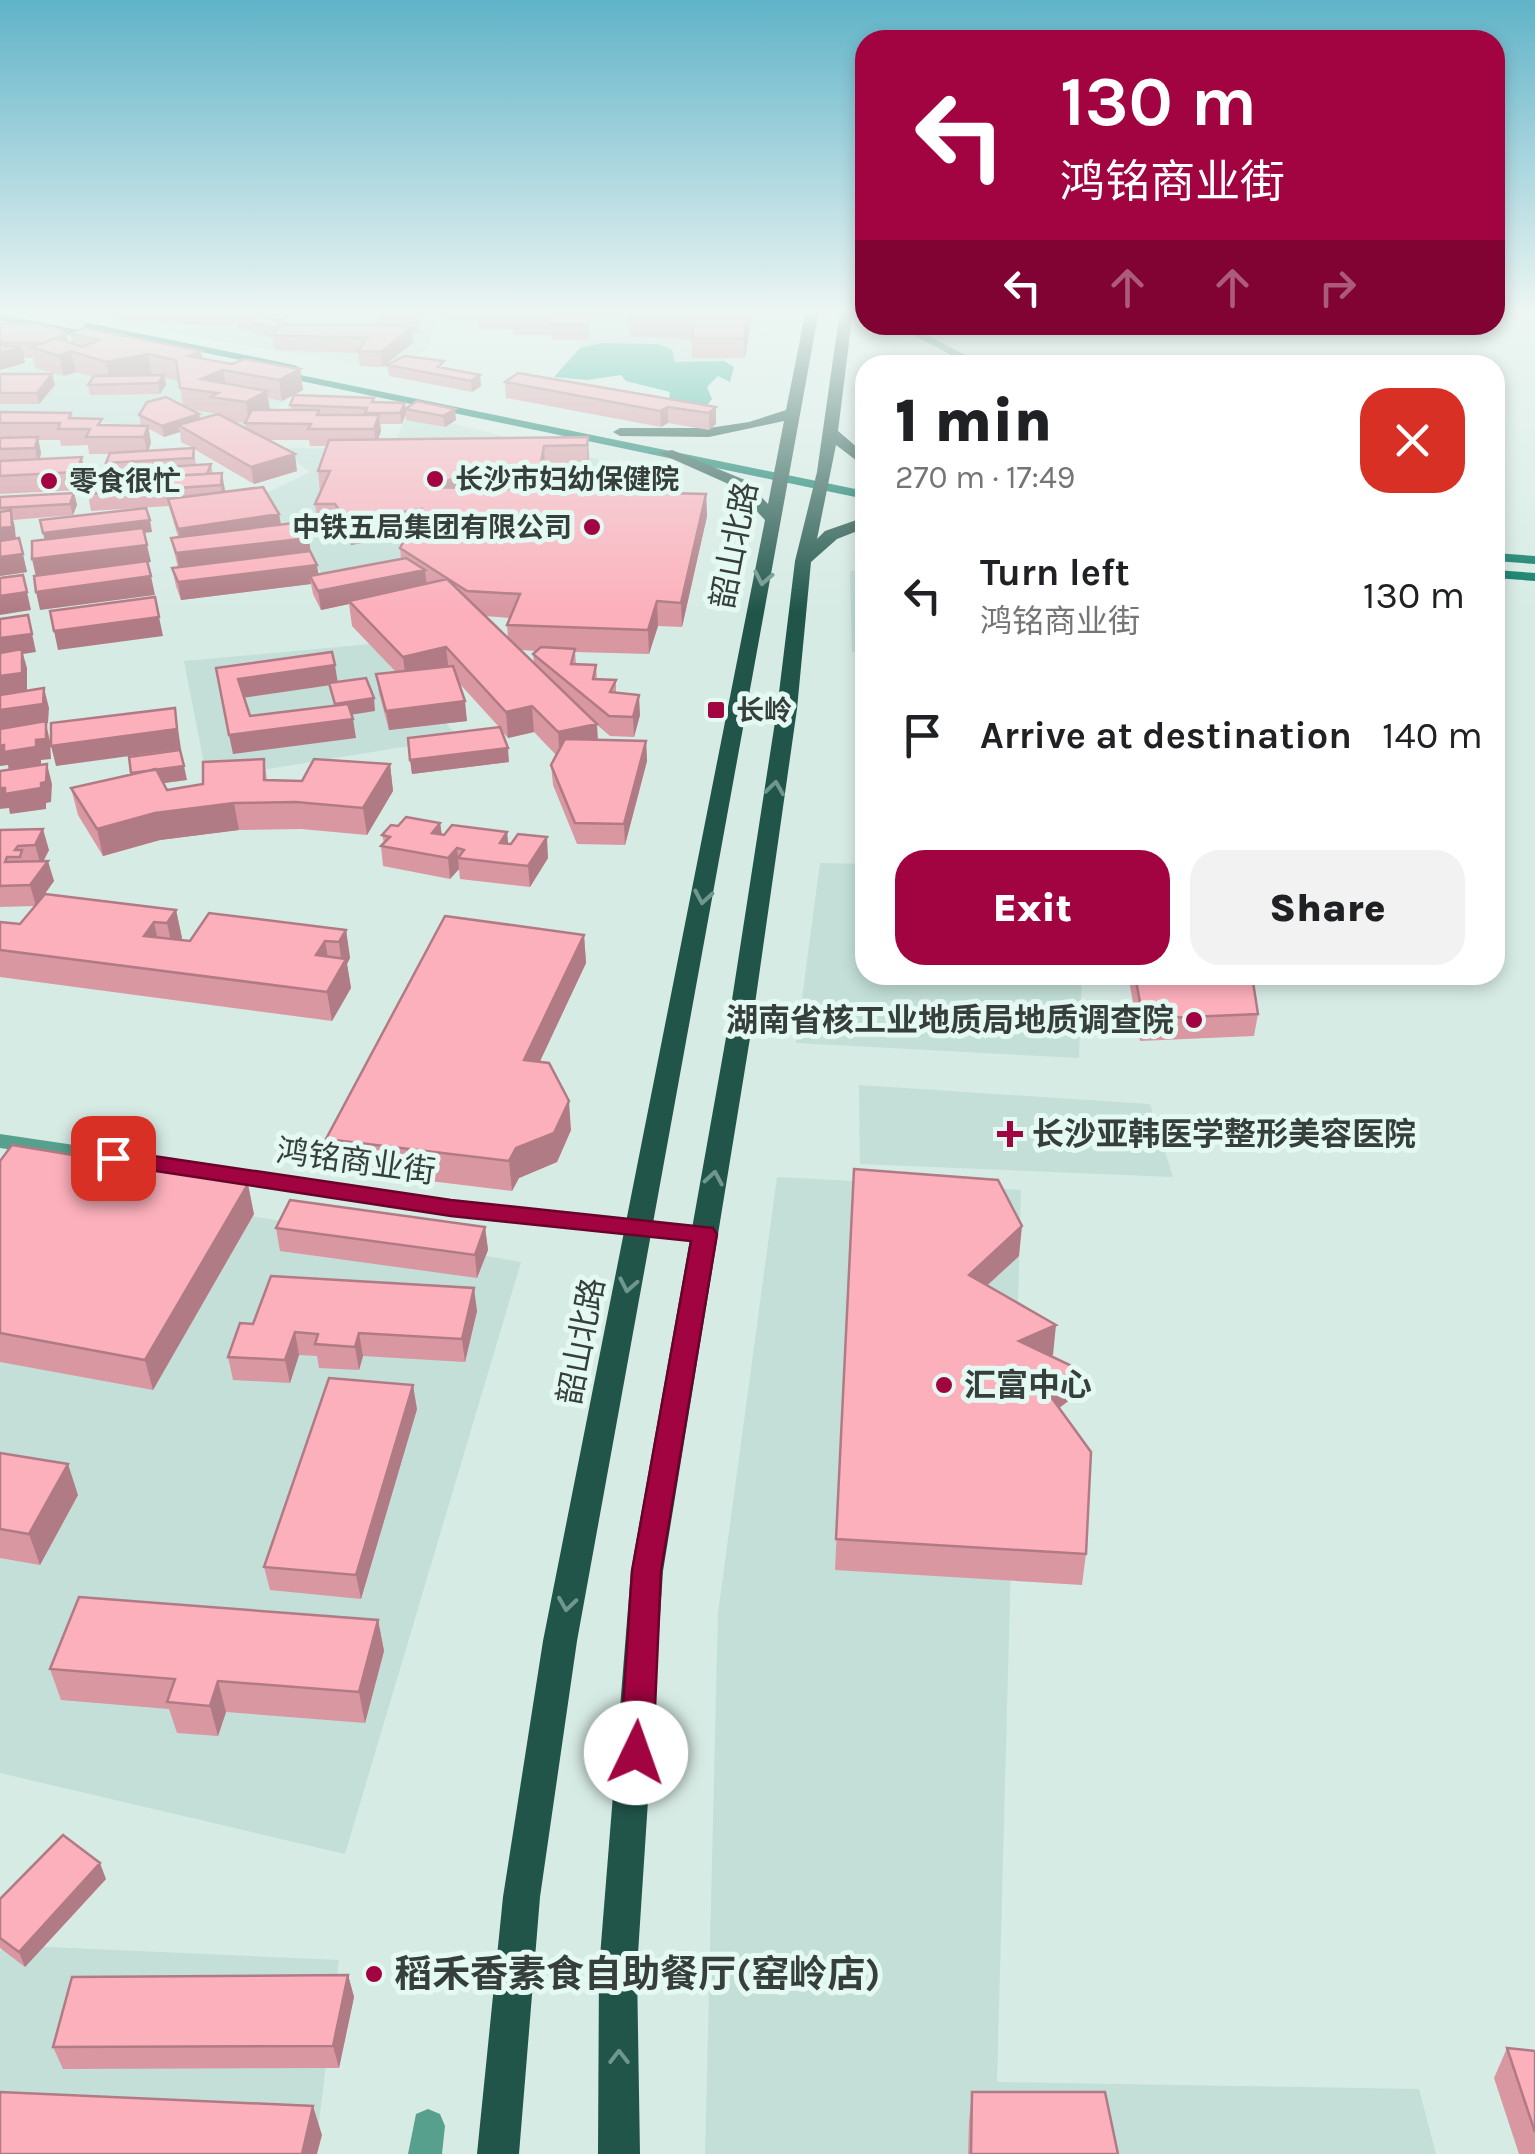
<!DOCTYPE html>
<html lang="en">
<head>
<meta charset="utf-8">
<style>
  body { margin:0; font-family:Karla,"Noto Sans SC",sans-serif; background:#f2f2f2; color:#202124; height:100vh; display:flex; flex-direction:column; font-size:38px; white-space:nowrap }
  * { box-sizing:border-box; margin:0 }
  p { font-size:32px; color:#757577 }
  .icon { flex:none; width:55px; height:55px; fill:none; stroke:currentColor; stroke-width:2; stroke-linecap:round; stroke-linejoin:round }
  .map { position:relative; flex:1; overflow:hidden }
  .side { position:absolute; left:855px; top:355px; width:650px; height:630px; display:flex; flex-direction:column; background:#fff; border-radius:30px; box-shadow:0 5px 15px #0003 }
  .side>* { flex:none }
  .banner { position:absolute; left:855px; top:30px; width:650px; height:305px; border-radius:30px; box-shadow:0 5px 15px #0003; background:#a10441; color:#fff; overflow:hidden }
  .pin { position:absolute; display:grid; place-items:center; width:85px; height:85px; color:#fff; margin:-42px; border-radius:20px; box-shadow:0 5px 15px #0006 }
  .me { position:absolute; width:110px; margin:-55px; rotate:3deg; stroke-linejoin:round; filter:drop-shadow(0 0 8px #0008) }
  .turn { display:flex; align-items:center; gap:35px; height:210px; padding:0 40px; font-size:45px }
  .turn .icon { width:130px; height:130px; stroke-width:2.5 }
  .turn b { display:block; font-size:70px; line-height:85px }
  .lanes { display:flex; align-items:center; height:95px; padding:0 40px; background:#0003; justify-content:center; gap:50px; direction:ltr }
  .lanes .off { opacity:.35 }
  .round { display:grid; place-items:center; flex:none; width:105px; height:105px; border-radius:30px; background:#f2f2f2 }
  .summary { display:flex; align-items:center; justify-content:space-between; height:170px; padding:0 40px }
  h1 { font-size:60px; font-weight:800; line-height:75px }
  .cta { display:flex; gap:20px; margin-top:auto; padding:20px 40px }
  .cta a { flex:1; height:115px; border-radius:30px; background:#a10441; color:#fff; font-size:40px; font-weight:800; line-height:115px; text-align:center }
  .cta a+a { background:#f2f2f2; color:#202124 }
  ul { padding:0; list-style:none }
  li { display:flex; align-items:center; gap:30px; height:140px; padding:0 40px }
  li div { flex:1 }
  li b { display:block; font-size:38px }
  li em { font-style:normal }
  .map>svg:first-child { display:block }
  .built { fill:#c3dfd8 }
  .water { fill:#35b197 }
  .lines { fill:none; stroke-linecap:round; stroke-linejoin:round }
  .minor { fill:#58a08e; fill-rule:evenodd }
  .tertiary { fill:#58a08e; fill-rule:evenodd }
  .secondary { fill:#087965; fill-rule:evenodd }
  .primary { fill:#21554a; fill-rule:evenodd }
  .wall { fill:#d997a2; fill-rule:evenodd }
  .shaded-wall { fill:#b07b84 }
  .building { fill:#fcb0bc; stroke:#b07b84; stroke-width:2.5 }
  .oneway { stroke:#6f978d }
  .route { fill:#a10441; stroke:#69032a; stroke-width:2.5 }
  .poi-dot { fill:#a10441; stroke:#e4f9f2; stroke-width:4 }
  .labels { text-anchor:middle; stroke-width:10; stroke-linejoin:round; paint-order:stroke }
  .far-poi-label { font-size:28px; font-weight:bold; fill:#373f3d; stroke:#e4f9f2; text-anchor:start }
  .street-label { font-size:32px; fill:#373f3d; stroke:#e4f9f2 }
  .poi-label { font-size:32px; font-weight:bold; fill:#373f3d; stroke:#e4f9f2; text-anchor:start }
  .near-poi-label { font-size:38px; font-weight:bold; fill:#373f3d; stroke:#e4f9f2; text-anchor:start }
</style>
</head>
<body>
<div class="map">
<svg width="1535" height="2154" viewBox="0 0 1535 2154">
  <rect width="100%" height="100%" fill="#d7ebe5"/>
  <path class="built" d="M88,310H442L429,348L392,370L83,318Z
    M609,310H749L724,361L675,362L601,343L580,348L568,322Z
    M77,347L304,385L248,431L0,417V372Z
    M409,413L609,462L538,489L402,572L324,578L306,547L256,498L310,472L278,448L391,449Z
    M865,570V652H852L850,571Z
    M382,643L458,738L207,779L184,661Z
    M820,863L865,864V975H1082L1079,1058L796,1043Z
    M859,1085L1150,1104L1173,1177L860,1164Z
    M0,1173L521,1262L345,1854L0,1773Z
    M777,1177L1021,1190L997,2082L1419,2089L1436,2154H705L718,1613Z
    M3,1945L339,1960L315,2154H0V1952Z"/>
  <path class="water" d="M601,343L658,344L672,350L675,362L724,361L734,367L730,382L718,376L707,387L712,399L706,406L669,399L670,392L626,381L621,375L588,380L554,377L580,348Z"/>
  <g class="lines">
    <path class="minor" d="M894,325H907L985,365H970Z
      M428,2109L440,2114L445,2126L442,2154H408L416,2114Z"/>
    <path class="tertiary" d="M0,1134L451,1201L704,1227L712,1229L715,1234L712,1239L704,1241L451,1215L0,1148Z"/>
    <path class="secondary" d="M0,314L101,335L106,338L101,341L0,320Z
      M88,323L294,365L300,368L294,371L84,328V324Z
      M276,370L865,491V499L272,375L270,373Z
      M1495,553L1535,556V564L1495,561Z
      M1495,570L1535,573V581L1495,578Z"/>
    <path class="primary" d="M806,310H819L577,1641L540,1897L519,2154H477L503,1897L543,1641L765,520L733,486L659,453L672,450L745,480L768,504L784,421L709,437L620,436L613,432L620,428H709L749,422L786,410Z
      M840,310H853L838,431L865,454V467L836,445L817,539L825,531L865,517V528L837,539L811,562L797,709L751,1032L663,1571L637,1969L640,2154H598L599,1969L631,1571L727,1032L777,709L795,561L817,472Z"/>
  </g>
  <path class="wall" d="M115,310H245L241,316H263L289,310L290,315L285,325H381L384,314L299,313V310H623L622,319L589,316V340H552L551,325V335H514L513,329H479L478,322H446L445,313L421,314L420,333L412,334L413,343L382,367L360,366L358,353L275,350L273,338L237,328L236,320L228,327L117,319ZM550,312L583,315H550Z
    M631,310H753H751L745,358H692V339L630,337L629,317Z
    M0,324L66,331L68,342L72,343L70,334L201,351L202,359L232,364L300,369L303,390L282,401L268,398L270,410H291L290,405L374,398L375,402L405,408L417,401L456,420L445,427L406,420L405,414L402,424H380L381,431L378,439L588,437V467L545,468L542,490L706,494L707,516L682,627L658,626L649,654L575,652L576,664L596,665L597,679L616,680V693L640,715L634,737L610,736L597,725L598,740L646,741L647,761L625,845L577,844L553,785L551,765L556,755L534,732L508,738L500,729L509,762L412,774L408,738L499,727L459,683L467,721L389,730L379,693L376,674L396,672L352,626L349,604L321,610L313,594L311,584L181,600L176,586L172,568H178L171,538L178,537L169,506L91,511L88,494L111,479L115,474H109L106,463L110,454H89L88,445L61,446L60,440H38L41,453L40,459L85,474L80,490L0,494V412L71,413L72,418L103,425L141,426L139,415L183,406L179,381L165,378L166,385L160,394L90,395L88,385L93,377L76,372L64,376L35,368L33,358H24L25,363L0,370ZM191,410L214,413V415L200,419L199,414ZM231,421L245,423L246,429ZM149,429L164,437L180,432L181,442L193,448L148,451L151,443ZM267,440H309L310,446H327L318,471L320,492L315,504L318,527H338L351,545L407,535L400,548L401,559L318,574L311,552L281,524L279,514L225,492L213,474L211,464L196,465L194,449L254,484L297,471ZM485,616L510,618L507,625L508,638ZM520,650L536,651L533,654L534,663Z
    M387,365L445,368L480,375L481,386L472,392L389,376Z
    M0,374L55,385L39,404H0Z
    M505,382L716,407V424L709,430L668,423L661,427L506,398Z
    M74,493L77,505L73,515L13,520L16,539L27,572L0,576V497Z
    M264,759L267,780L302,781L390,764L393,791L367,835L301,829L239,830L160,840L103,856L78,815L71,788L187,780L163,783L167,790L203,784Z
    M440,823L442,835L507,832L508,844L548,858L530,887L460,879L459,869L450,879L383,866L381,846L384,843L382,835L398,826Z
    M0,830L49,850L43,861L54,881L44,895L176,910L182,938L181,940L190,941L346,930L350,958L347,964L351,988L332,1021L0,977V922L20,924L35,906L0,907Z
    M584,935L586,963L540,1061L571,1130L557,1162L519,1178L512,1191L331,1169L326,1139Z
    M1128,975H1203L1258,1014L1254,1036L1140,1041Z
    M0,1161L254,1214L153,1390L0,1362Z
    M854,1169L1019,1256L987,1285L1053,1355L1051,1356L1071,1399L1059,1408L1086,1554L1082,1585L835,1570Z
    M485,1227L488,1250L477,1278L280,1251L276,1228Z
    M477,1311L465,1362L363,1356L359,1370L319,1368L317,1356L299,1355L290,1383L233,1380L228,1357L253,1324Z
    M417,1409L361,1599L270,1590L264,1567Z
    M0,1453L78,1495L40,1565L0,1558Z
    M378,1620L384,1651L365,1723L226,1712L218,1736L177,1733L169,1709L61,1700L50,1669Z
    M106,1879L25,1967L0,1948V1899Z
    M348,1975L354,1997L339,2068L63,2069L53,2047Z
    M1507,2048L1535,2051V2154H1519L1494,2078Z
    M972,2092L1118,2154H968L969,2121Z"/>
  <path class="shaded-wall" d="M228,310H245L246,312L238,319L236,318V320L228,327L226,312Z
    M749,310H751L752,319L745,358L744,338Z
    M412,328L413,343L382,367L381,352Z
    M66,331L69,346L50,343Z
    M22,348L25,363L0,370V353Z
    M71,351L76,372L64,376L59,356Z
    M201,351L204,372L188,356Z
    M148,354L152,375L110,383L106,362Z
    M300,369L303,390L282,401L279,380Z
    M223,370L227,391L201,379Z
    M52,374L55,385L39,404L37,393Z
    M164,375L166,385L160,394L158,383Z
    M480,375L481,386L472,392L471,381Z
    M267,391L270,412L249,423L246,402Z
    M405,403L406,414L402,424L400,413Z
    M668,407V423L661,427L660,411Z
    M716,407V424L709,430V413Z
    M455,409L456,420L445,427L443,416Z
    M199,414L201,425H178L180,432L164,437L162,426Z
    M379,415L381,431L376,445L374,429Z
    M148,426L151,443L147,454L144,437Z
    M38,437L41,453L38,464L35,448Z
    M588,437L589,458L588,467L587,445Z
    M544,446L545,468L542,491L540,468Z
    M295,454L297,471L254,484L251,467Z
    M82,457L85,474L80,490L76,472Z
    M486,469L488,491L426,487Z
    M222,473L225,490L223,502L221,485Z
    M74,493L77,505L73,515L70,504Z
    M706,494L707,516L682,627L681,603Z
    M421,509L424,532L351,545L348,522Z
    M11,510L15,528L16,544L0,547V528Z
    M279,514L282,532L181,547L178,529Z
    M150,520L152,532L46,545L43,533Z
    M309,538L311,555L180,571L176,553Z
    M147,545L151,562L36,577L32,559Z
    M23,554L27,572L0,576V557Z
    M317,565L320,583L310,576L311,584L181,600L178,582Z
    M425,570L427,588L349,601V604L321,610L318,591Z
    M151,576L155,595L40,610L36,592Z
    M27,592L31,610L0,615V596Z
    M657,601L658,626L649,654L648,630Z
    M28,615L36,652L23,654L27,668V692L0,696V638Z
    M159,617L163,636L58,650L54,631Z
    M446,647L449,672L406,682L403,657Z
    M335,665L338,684L242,698L238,679Z
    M44,688L49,708L48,723L46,724L50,741L51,759L41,760V767L9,772L8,765L0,766V710Z
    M639,695L640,715L634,737L633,717Z
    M374,698L375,711L337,717L335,704Z
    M465,701L467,721L389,730L386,711Z
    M532,706L534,732L508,738L506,712Z
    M175,708L181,749L56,766L51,746Z
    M353,719L356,738L233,754L229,735Z
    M597,724L598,750L560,758L558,732Z
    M646,741L647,761L625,845L624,824Z
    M508,748L509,762L412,774L410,760Z
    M47,764L52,784L51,802L46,803V809L10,814L9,808L0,809V788L41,783Z
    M390,764L393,791L367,835L363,808Z
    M184,766L187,780L134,787L131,773Z
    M234,803L239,830L160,840L103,856L97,829L155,813Z
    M440,823L443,844L432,833Z
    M43,829L49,850L41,866L35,845Z
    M507,832L509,853L500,843Z
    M547,837L548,858L530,887L528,866Z
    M457,848L459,869L450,879L448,858Z
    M48,861L54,881L36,906L30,885Z
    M176,910L182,938L173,951L167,923Z
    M154,922L160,950L144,936Z
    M346,930L350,958L347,964L351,988L332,1021L327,992L342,966L339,942Z
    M584,935L586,963L527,1089L524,1060Z
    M325,941L330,969L316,955Z
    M569,1101L571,1130L557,1162L519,1178L512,1191L509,1161L516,1148Z
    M248,1184L254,1214L153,1390L145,1360Z
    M1022,1226L1019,1256L966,1305L969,1275Z
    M485,1227L488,1250L477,1278L475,1255Z
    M474,1288L477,1311L465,1362L462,1339Z
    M1056,1325L1053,1355L1016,1372L1019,1341Z
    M295,1332L299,1355L290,1383L285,1360Z
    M359,1333L363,1356L359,1370L355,1347Z
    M1076,1368L1071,1399L1043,1420L1046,1390Z
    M413,1385L417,1409L361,1599L356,1575Z
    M68,1464L78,1495L40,1565L29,1534Z
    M378,1620L384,1651L365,1723L359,1692Z
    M218,1681L226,1712L218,1736L210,1706Z
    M100,1863L106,1879L25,1967L19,1952Z
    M348,1975L354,1997L339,2068L333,2046Z
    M313,2106L322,2135L317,2154H302Z"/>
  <path class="building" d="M265,310H289L285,319H272L263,316Z
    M479,310H550V320H512L514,313L477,314Z
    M631,310H749L744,338H692L694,319L629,317Z
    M385,312H421L419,323L380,324Z
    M250,313L285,323L272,328L236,318Z
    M550,315L589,316L588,325H551Z
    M0,324H37L66,331L56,338L44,343H0Z
    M282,325H400L412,328L381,352L358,351L367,338L272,335Z
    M84,328L201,351L188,356L232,364L244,359L300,369L279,380L223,370L201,379L267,391L246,402L211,397L218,393L180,388L176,360L148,354L106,362L71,351L59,356L31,347L57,338L82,347L99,340L70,334Z
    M0,345L22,348L0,353Z
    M404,356L444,361L438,367L480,375L471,381L387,365Z
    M518,373L716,407L709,413L668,407L660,411L505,382Z
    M0,374H52L37,393H0Z
    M164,375L158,383L88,385L94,376Z
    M294,395L374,398L372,402L405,403L400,413H365L367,408L290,405Z
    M166,397L199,414L162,426L139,415L147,402Z
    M417,401L455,409L443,416L405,409Z
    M252,410H319L317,415H379L374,429H308L311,424L245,423Z
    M0,412L71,413L69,418L102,419L98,425L148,426L144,437H86L90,429H58L60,423H0Z
    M218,414L295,454L251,467L178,425Z
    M38,437L35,448L0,449V438Z
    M588,437L587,445L544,446L540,468L486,469L426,487L706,494L681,603L657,601L648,630L507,625L520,594L467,591L400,548L421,509L348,522L335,504H315L330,471H318L329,440Z
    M194,448L193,458L106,463L110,453Z
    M82,457L76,472L0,476V461Z
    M211,464L207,474L111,479L117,470Z
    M222,473L221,485L88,494L95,480Z
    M263,487L279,514L178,529L168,499Z
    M74,493L70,504L0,508V497Z
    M146,508L150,520L43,533L40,520Z
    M11,510L12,527L0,528V512Z
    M302,522L309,538L176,553L171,538Z
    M143,528L147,545L32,559V541Z
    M19,538L23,554L0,557V541Z
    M310,551L317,565L178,582L172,568Z
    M406,558L425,570L318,591L310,576Z
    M147,561L151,576L36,592L34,576Z
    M23,575L27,592L0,596V578Z
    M447,579L597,724L558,732L532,706L506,712L446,647L403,657L349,601Z
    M155,597L159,617L54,631L50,611Z
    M28,615L32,634L0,638V619Z
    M541,647L575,649L571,664L596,665L593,679L616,680L610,692L639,695L633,717L609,716L533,654Z
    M22,649V673L0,676V653Z
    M332,652L335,665L238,679L250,716L348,704L353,719L229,735L216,668Z
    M453,666L465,701L386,711L376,674Z
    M366,678L374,698L335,704L329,683Z
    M44,688L43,704L0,710V695Z
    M175,708L177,729L51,746V723Z
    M46,721V739L36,740V747L4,752V745L0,746V729Z
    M500,727L508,748L410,760L408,738Z
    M565,739L646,741L624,824L575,823L551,765Z
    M180,750L184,766L131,773L129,757Z
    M264,759V780L302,781L314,759L390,764L363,808L296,802L234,803L155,813L97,829L71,788L156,769L167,790L203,784V762Z
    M47,764L46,782L41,783V788L5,794V788H0V771Z
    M406,817L440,823L432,833L444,835L452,825L507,832L500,843L511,844L518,834L547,837L528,866L458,858L464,850L457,848L448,858L381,846L390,837L382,835L391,825L398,826Z
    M43,829L35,845L18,846L15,850H22L20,857H7L5,862L48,861L30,885L0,886V830Z
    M45,894L176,910L167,923L154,922L144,936L190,941L209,913L346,930L339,942L325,941L316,955L346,959L327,992L0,950V922L20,924Z
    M445,916L584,935L524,1060L549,1063L569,1101L554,1133L516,1148L509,1161L326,1139Z
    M1135,975H1203L1253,982L1258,1014L1143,1019Z
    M12,1145L248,1184L145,1360L0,1333V1161Z
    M854,1169L998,1180L1022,1226L969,1275L1056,1325L1019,1341L1076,1368L1046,1390L1091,1452L1086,1554L836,1539Z
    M290,1200L485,1227L475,1255L276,1228Z
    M271,1276L474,1288L462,1339L359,1333L355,1347L315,1344L318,1334L295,1332L285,1360L228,1357L240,1323L253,1324Z
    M329,1378L413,1385L356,1575L264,1567Z
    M0,1453L68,1464L29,1534L0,1529Z
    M79,1597L378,1620L359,1692L218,1681L210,1706L167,1702L175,1679L50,1669Z
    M63,1835L100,1863L19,1952L0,1938V1899Z
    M348,1975L333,2046L53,2047L72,1977Z
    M1507,2048L1535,2051V2132Z
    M0,2092L313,2106L302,2154H0Z
    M972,2092H1105L1118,2154H971Z"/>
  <defs><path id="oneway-chevron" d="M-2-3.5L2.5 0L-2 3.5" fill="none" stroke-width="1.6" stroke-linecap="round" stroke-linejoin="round" transform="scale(2.5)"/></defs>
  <g class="oneway">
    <use href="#oneway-chevron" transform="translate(763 578) rotate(101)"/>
    <use href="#oneway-chevron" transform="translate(775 788) rotate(-82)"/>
    <use href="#oneway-chevron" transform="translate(703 897) rotate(100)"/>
    <use href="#oneway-chevron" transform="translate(714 1178) rotate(-80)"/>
    <use href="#oneway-chevron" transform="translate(628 1285) rotate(101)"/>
    <use href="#oneway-chevron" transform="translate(567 1604) rotate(98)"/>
    <use href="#oneway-chevron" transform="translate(619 2057) rotate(-90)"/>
  </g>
  <linearGradient id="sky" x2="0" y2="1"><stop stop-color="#60b3c8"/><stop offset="0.51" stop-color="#edf6f3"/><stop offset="1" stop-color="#edf6f3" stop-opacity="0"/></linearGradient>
  <rect width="1535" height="612" fill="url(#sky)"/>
  <path class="route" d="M113,1150L451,1200L713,1228L717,1234L661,1571L653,1753L648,1763L636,1767L625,1763L620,1753L632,1571L691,1241L451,1216L104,1163L101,1158L104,1152Z"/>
  <g class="poi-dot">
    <circle cx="435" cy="479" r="10"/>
    <circle cx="49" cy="481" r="10"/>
    <circle cx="592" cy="527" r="10"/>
    <rect x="706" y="700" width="20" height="20" rx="5"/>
    <circle cx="1194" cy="1020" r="10"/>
    <path d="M1005 1119h10v10h10v10h-10v10h-10v-10h-10v-10h10z"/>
    <circle cx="944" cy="1385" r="10"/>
    <circle cx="374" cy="1974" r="10"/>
  </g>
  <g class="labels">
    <g class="far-poi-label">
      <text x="455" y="489">长沙市妇幼保健院</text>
      <text x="69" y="491">零食很忙</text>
      <text x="572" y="537" text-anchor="end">中铁五局集团有限公司</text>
      <text x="736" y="720">长岭</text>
    </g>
    <g class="street-label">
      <text transform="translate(734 545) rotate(-79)" y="11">韶山北路</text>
      <text transform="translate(356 1161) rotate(8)" y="11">鸿铭商业街</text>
      <text transform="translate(581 1341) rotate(-79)" y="11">韶山北路</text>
    </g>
    <g class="poi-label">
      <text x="1174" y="1031" text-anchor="end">湖南省核工业地质局地质调查院</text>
      <text x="1032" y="1145">长沙亚韩医学整形美容医院</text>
      <text x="964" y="1396">汇富中心</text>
    </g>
    <g class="near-poi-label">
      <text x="394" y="1987">稻禾香素食自助餐厅(窑岭店)</text>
    </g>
  </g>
</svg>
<div class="pin" style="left:113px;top:1158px;background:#d93025"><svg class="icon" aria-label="arrive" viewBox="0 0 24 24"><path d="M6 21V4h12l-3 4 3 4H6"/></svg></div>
<svg class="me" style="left:636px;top:1753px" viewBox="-20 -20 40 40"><circle r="19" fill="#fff"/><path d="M0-13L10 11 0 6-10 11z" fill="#a10441"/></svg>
<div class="banner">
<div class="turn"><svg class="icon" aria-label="left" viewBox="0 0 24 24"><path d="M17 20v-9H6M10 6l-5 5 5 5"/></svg><div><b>130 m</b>鸿铭商业街</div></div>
<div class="lanes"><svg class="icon" aria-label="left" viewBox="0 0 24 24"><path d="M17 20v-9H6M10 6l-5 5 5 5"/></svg><svg class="icon off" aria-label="ahead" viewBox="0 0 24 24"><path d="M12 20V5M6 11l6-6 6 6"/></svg><svg class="icon off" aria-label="ahead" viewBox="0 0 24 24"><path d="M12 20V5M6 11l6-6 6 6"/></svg><svg class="icon off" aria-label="right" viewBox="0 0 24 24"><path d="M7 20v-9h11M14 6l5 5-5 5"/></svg></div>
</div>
<section class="side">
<div class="summary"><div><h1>1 min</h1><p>270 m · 17:49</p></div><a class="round" style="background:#d93025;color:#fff"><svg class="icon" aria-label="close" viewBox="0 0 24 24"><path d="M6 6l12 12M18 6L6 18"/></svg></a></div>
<ul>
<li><svg class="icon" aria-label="left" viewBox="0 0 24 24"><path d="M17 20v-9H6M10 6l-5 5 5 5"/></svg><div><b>Turn left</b><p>鸿铭商业街</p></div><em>130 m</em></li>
<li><svg class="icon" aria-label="arrive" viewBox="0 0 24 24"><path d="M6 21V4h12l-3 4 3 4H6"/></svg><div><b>Arrive at destination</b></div><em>140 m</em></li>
</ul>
<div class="cta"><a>Exit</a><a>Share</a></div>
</section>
</div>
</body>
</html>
